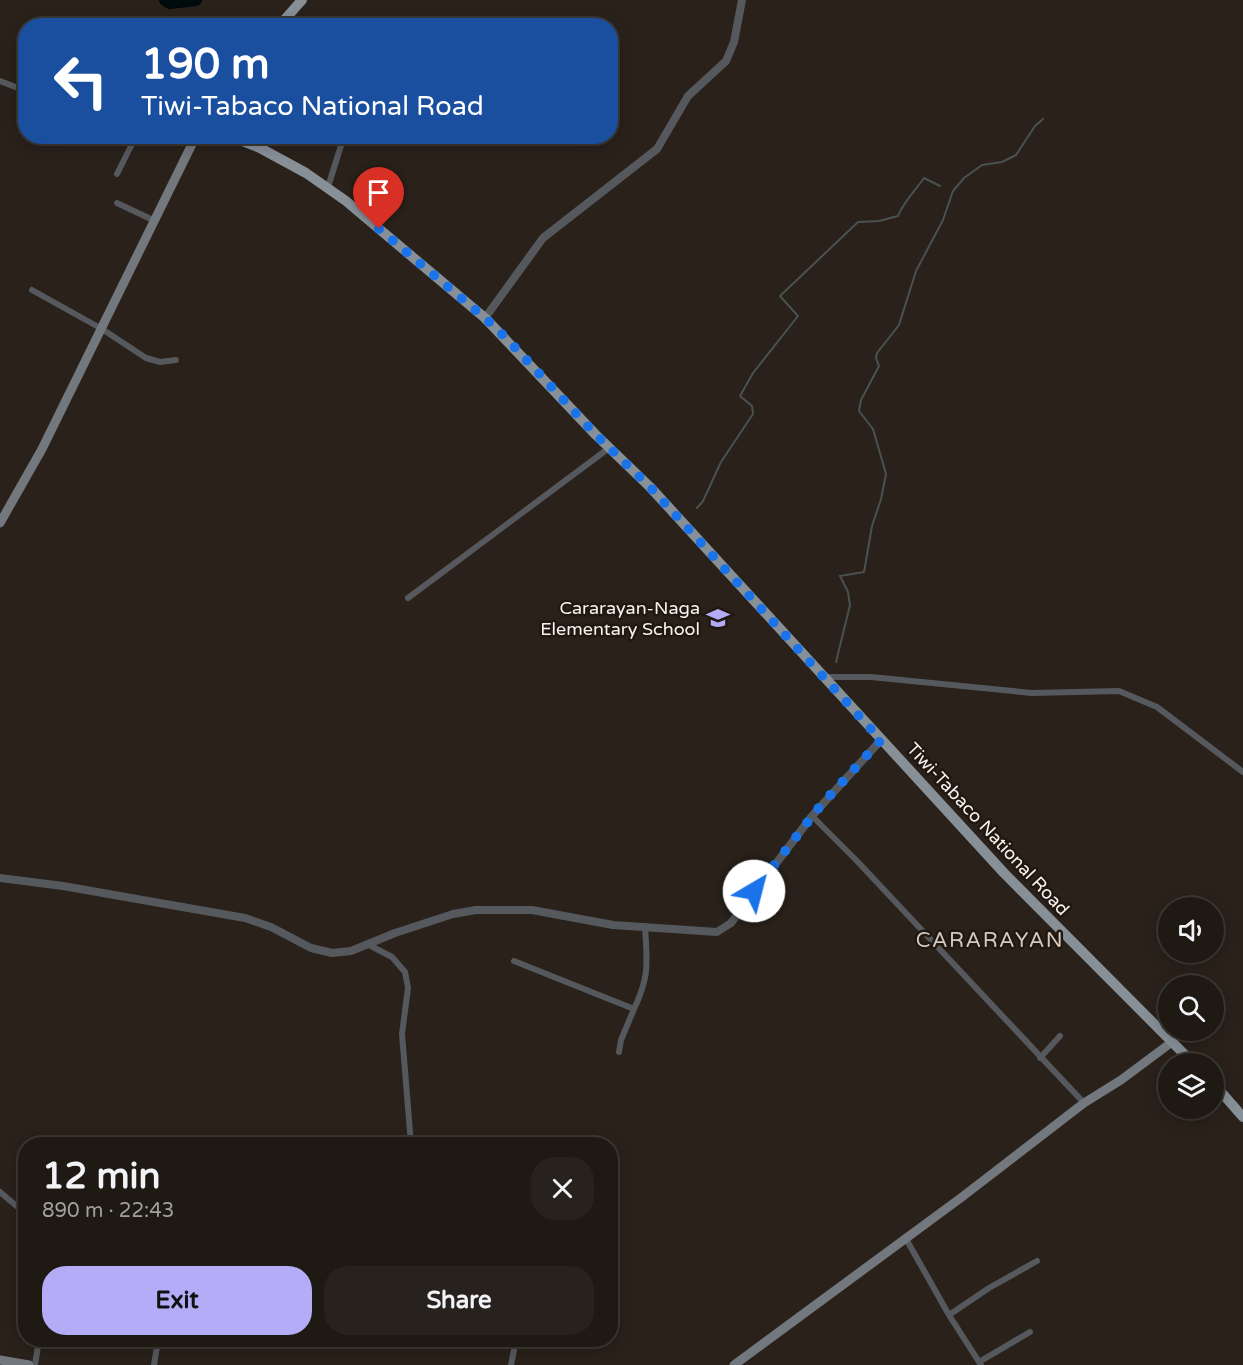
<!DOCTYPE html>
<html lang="en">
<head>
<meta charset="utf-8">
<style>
  body { margin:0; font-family:"Varela Round",sans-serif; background:#27221d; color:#f1f3f6; height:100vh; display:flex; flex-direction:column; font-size:22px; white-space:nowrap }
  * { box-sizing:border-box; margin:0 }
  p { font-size:20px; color:#a1a0a0 }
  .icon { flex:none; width:33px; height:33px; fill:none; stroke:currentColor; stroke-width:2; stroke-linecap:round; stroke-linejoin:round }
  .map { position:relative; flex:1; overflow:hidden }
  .side { position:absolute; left:18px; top:1137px; width:600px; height:210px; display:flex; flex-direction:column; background:#1f1914; border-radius:24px; box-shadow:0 3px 15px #0003,0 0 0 2px #3c3834 }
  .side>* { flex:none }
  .hud { position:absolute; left:18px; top:18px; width:600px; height:126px; border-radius:24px; box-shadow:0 3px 15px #0003,0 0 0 2px #3c3834; background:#1a4fa0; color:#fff; overflow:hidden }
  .buttons { position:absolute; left:1158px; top:897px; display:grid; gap:12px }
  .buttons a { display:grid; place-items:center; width:66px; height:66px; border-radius:50%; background:#1f1914; box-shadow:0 3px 15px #0003,0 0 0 2px #3c3834; font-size:30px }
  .pin { position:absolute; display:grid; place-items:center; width:51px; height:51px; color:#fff; margin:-62px -26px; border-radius:50% 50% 50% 0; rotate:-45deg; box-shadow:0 0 6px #0007 }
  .pin .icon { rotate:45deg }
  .me { position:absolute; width:66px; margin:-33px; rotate:37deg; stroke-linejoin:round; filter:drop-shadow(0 0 4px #0008) }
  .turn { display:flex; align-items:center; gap:21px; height:126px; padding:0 24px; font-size:27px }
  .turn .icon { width:78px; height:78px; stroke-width:2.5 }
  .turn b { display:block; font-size:42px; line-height:51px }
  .round { display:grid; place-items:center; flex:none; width:63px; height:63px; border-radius:24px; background:#27221d }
  .head { display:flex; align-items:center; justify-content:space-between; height:102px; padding:0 24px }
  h1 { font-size:36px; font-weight:700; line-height:45px }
  .action { display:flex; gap:12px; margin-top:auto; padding:12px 24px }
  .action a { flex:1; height:69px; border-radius:24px; background:#b5acf8; color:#111; font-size:24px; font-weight:700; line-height:69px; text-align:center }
  .action a+a { background:#27221d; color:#f1f3f6 }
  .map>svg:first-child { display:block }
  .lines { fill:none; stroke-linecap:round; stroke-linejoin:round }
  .stream { stroke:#4a5150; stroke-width:2 }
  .river { stroke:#000b0d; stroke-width:12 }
  .minor { stroke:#55595d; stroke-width:6 }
  .tertiary { stroke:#55595d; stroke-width:8 }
  .secondary { stroke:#72787e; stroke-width:9 }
  .primary { stroke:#878f97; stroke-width:10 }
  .route { stroke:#1a73e8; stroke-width:10; stroke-dasharray:0 18 }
  .labels { text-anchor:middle; stroke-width:5; stroke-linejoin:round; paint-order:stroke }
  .poi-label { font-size:18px; fill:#f8f3ee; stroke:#201811; text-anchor:end }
  .street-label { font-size:18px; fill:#f8f3ee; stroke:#201811 }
  .quarter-label { font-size:21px; letter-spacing:1.5px; fill:#d4c8bf; stroke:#201811 }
</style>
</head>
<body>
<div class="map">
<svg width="1243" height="1365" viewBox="0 0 1243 1365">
  <rect width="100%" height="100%" fill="#29211a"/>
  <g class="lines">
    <path class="stream" d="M697,508L703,501L721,462L753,414L752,406L740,396L753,373L798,316L780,296L858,222L879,221L898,216C904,201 915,191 924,178L940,186
      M836,662L850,605L848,592L840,576L864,572L872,526L881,499L886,474L873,429L859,411L861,400L879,366L876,358L877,353L899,325L916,271L943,220L953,191L964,178L982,165L1002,162L1016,155L1035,126L1043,119"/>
    <path class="river" d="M165,0L170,3L196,0"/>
    <path class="minor" d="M0,81L26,91
      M117,174L136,136
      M328,187L344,136
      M117,203L155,221
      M32,290L102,329L146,358L160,362L176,360
      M408,598L609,448
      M826,677H871L1032,693L1119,691L1157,707L1243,772
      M812,816L857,861L1084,1103
      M367,944L392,957L405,972L408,988L402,1034L411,1144
      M514,961L634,1009C650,975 647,963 645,926
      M619,1052L621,1040L634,1009
      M1040,1058L1060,1036
      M0,1192L26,1214
      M905,1237L949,1315L981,1365
      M949,1315L989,1288L1037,1261
      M979,1362L1030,1332
      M35,1365L39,1340
      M154,1365L158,1340
      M511,1365L516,1340"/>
    <path class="tertiary" d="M485,318L543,238L657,149L688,96L726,61L734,42L742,0
      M0,878L63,886L245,918L271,927L311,948L332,953L351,951L395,933L453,914L476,910H532L613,925L717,932L731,923L812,816L881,740"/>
    <path class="secondary" d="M0,523L42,449L196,136
      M0,1360L29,1365
      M734,1365L962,1197L1084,1103L1121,1080L1172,1042"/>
    <path class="primary" d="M279,26L302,0
      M230,136L260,148L306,173L346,201L485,318L596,435L650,487L1004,873L1194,1064
      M1214,1084L1243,1117"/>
  </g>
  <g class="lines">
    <path class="route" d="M379,229L485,318L508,340L596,435L650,487L881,740L821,805L754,891"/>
  </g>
  <defs>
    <g id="school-bare" transform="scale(1.8)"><path d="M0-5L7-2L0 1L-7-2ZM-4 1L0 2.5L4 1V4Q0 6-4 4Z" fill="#b5acf8" stroke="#201811" stroke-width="2.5" paint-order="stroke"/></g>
  </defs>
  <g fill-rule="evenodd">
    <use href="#school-bare" x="718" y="618"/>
  </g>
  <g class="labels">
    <g class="poi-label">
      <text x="700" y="614">Cararayan-Naga<tspan x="700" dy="21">Elementary School</tspan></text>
    </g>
    <g class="street-label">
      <text transform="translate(988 829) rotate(47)" y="6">Tiwi-Tabaco National Road</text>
    </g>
    <g class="quarter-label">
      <text x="990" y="947">CARARAYAN</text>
    </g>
  </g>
</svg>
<div class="buttons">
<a><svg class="icon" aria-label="sound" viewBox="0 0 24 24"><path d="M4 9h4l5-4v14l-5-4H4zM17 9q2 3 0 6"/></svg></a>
<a><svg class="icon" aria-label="search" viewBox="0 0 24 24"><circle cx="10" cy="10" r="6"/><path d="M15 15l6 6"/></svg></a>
<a><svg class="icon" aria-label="layers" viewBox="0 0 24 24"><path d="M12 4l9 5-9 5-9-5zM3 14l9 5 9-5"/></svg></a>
</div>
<div class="pin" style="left:379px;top:229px;background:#d93025"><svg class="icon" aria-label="arrive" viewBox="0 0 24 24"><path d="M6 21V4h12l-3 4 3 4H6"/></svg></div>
<svg class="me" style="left:754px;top:891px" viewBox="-20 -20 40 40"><circle r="19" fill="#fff"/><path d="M0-13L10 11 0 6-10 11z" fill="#1a73e8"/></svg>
<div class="hud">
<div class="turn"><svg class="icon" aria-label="left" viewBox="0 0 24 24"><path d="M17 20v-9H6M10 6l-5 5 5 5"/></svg><div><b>190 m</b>Tiwi-Tabaco National Road</div></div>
</div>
<section class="side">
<div class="head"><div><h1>12 min</h1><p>890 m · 22:43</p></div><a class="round"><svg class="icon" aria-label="close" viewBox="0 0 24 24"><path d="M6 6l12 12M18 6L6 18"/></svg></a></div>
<div class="action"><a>Exit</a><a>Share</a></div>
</section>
</div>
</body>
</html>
